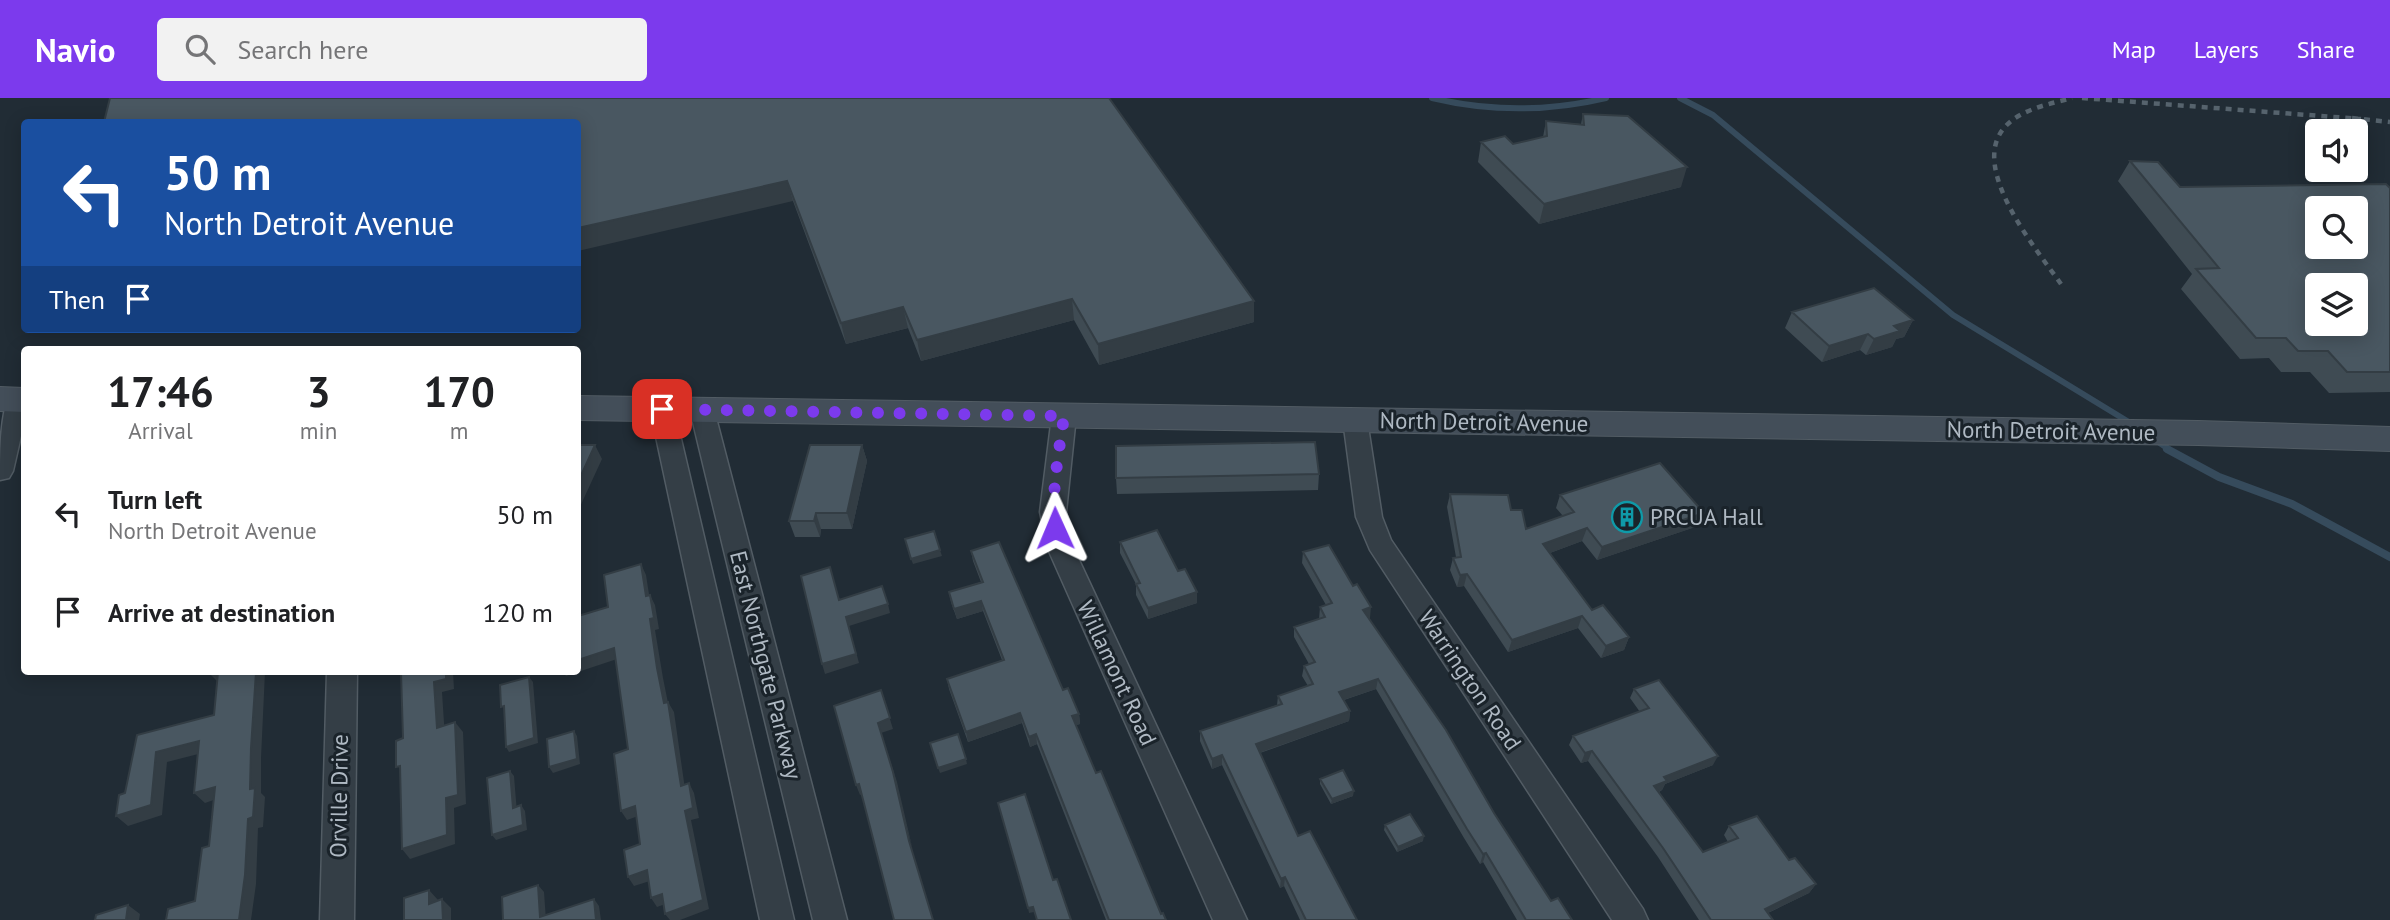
<!DOCTYPE html>
<html lang="en">
<head>
<meta charset="utf-8">
<style>
  body { margin:0; font-family:"PT Sans",sans-serif; background:#f2f2f2; color:#202124; height:100vh; display:flex; flex-direction:column; font-size:26px; white-space:nowrap }
  * { box-sizing:border-box; margin:0 }
  p { font-size:23px; color:#757577 }
  .icon { flex:none; width:38px; height:38px; fill:none; stroke:currentColor; stroke-width:2; stroke-linecap:round; stroke-linejoin:round }
  .map { position:relative; flex:1; overflow:hidden }
  .side { position:absolute; left:21px; top:248px; width:560px; height:329px; display:flex; flex-direction:column; background:#fff; border-radius:7px; box-shadow:0 4px 18px #0003 }
  .side>* { flex:none }
  .guide { position:absolute; left:21px; top:21px; width:560px; height:214px; border-radius:7px; box-shadow:0 4px 18px #0003; background:#1a4fa0; color:#fff; overflow:hidden }
  .controls { position:absolute; left:2305px; top:21px; display:grid; gap:14px }
  .controls a { display:grid; place-items:center; width:63px; height:63px; border-radius:7px; background:#fff; box-shadow:0 4px 18px #0003; font-size:35px }
  .pin { position:absolute; display:grid; place-items:center; width:60px; height:60px; color:#fff; margin:-30px; border-radius:14px; box-shadow:0 4px 10px #0006 }
  .me { position:absolute; width:77px; margin:-38px; rotate:359deg; stroke-linejoin:round; filter:drop-shadow(0 0 5px #0008) }
  .turn { display:flex; align-items:center; gap:24px; height:147px; padding:0 28px; font-size:32px }
  .turn .icon { width:91px; height:91px; stroke-width:2.5 }
  .turn b { display:block; font-size:49px; line-height:60px }
  .then { display:flex; align-items:center; height:66px; padding:0 28px; background:#0003; gap:14px; font-size:26px }
  .eta { display:flex; justify-content:space-evenly; align-items:center; height:119px; text-align:center }
  .eta b { font-size:42px; font-weight:600; line-height:49px }
  ul { padding:0; list-style:none }
  li { display:flex; align-items:center; gap:21px; height:98px; padding:0 28px }
  li div { flex:1 }
  li b { display:block; font-size:26px }
  li em { font-style:normal }
  header { display:flex; align-items:center; gap:42px; box-sizing:border-box; height:98px; padding:0 35px; background:#7c3aed; color:#fff }
  header strong { font-size:33px }
  nav { display:flex; gap:38px; margin-inline-start:auto; font-size:24px }
  .search { width:490px; height:63px; background:#f2f2f2; display:flex; align-items:center; gap:18px; box-sizing:border-box; padding:0 24px; border-radius:7px; color:#757577; font-size:26px }
  .map>svg:first-child { display:block }
  .lines { fill:none; stroke-linecap:round; stroke-linejoin:round }
  .stream-far1 { stroke:#364b5c; stroke-width:6 }
  .stream { stroke:#364b5c; stroke-width:8 }
  .street-casing { stroke:#525c64; stroke-width:3 }
  .secondary-casing { stroke:#525c64; stroke-width:2 }
  .street { fill:#343e46; fill-rule:evenodd }
  .secondary { fill:#434e59; fill-rule:evenodd }
  .rail { stroke:#56636d; stroke-width:4.5; stroke-dasharray:6 6; stroke-linecap:butt }
  .wall { fill:#3f4b53 }
  .shaded-wall { fill:#333d44 }
  .building { fill:#495761; stroke:#333d44; stroke-width:2; fill-rule:evenodd }
  .route { stroke:#7c3aed; stroke-width:12; stroke-dasharray:0 21.6 }
  .labels { text-anchor:middle; stroke-width:6; stroke-linejoin:round; paint-order:stroke }
  .street-label { font-size:23px; fill:#afb9c3; stroke:#1a232a }
  .poi-label { font-size:23px; fill:#afb9c3; stroke:#1a232a; text-anchor:start }
</style>
</head>
<body>
<header>
<strong>Navio</strong>
<div class="search"><svg class="icon" aria-label="search" viewBox="0 0 24 24"><circle cx="10" cy="10" r="6"/><path d="M15 15l6 6"/></svg>Search here</div>
<nav><a>Map</a><a>Layers</a><a>Share</a></nav>
</header>
<div class="map">
<svg width="2390" height="822" viewBox="0 0 2390 822">
  <rect width="100%" height="100%" fill="#212c35"/>
  <g class="lines">
    <path class="stream-far1" d="M1432,0C1491,14 1547,14 1606,0
      M1680,0L1713,17L1953,217L2132,326
      M2154,341L2170,352"/>
    <path class="stream" d="M2167,351L2219,379L2292,406L2390,459"/>
    <g class="street-casing">
      <path id="street" d="M18,294L24,296V325L13,373L9,380L0,382C0,355 0,321 9,296Z
        M662,303L671,305L674,311L794,822H760L650,311L653,305Z
        M702,304L711,306L714,312L847,822H813L690,312L693,306Z
        M1064,309L1073,312L1076,318L1066,414L1073,449L1247,822H1213L1047,449L1040,414L1052,318L1055,312Z
        M1355,313L1364,316L1367,322L1382,419L1391,442L1643,811L1648,822H1612L1370,452L1356,419L1343,322L1346,316Z
        M327,574H357L354,822H320Z"/>
    </g>
    <g class="secondary-casing">
      <path id="secondary" d="M0,289L24,290V314L0,313Z
        M578,298L2198,323L2390,329V353L2198,347L578,322Z"/>
    </g>
    <use href="#street" class="street"/>
    <use href="#secondary" class="secondary"/>
    <path class="rail" d="M2082,0L2361,21
      M2352,20L2390,24
      M2061,186C2037,152 1969,71 2004,30C2020,11 2050,6 2072,0"/>
  </g>
  <path class="wall" d="M110,0H1109L1254,224L1099,267L1074,222L921,263L908,230L846,246L793,103Z
    M1583,16L1681,89L1539,126L1478,64L1481,44L1513,46L1543,39L1546,23L1581,26Z
    M2130,63L2180,89L2390,90V294L2329,295L2310,274H2281L2269,260L2240,261L2181,191L2192,176L2118,83Z
    M1792,214L1913,222L1904,239L1896,241L1892,249L1866,257L1860,252L1822,264L1785,230Z
    M862,347L867,363L852,431H821L820,439H795L789,423Z
    M1319,376L1318,392L1117,396L1116,380Z
    M1450,396L1511,412L1526,431L1563,418L1556,410L1560,397L1704,415L1698,428L1597,462L1582,443L1550,455L1592,512L1629,539L1624,552L1601,560L1578,530L1508,554L1464,488L1457,489L1450,472L1453,460L1456,459L1447,409Z
    M1120,444L1178,473L1197,505L1148,521L1136,497V486L1120,455Z
    M971,453L1079,616L1080,626L1076,627L1096,675L1161,816L1166,822H1106L1037,646L1030,649L1022,625L968,644L949,591L947,581L1002,562L983,513L957,521L951,504L949,494L981,484L973,463Z
    M1303,454L1370,520H1369L1551,803L1572,822H1517L1483,764L1480,766L1464,740L1376,591L1344,602L1350,613L1349,623L1260,655L1298,738L1357,822H1300L1284,788L1280,790L1222,667L1212,671L1200,643V633L1277,607L1278,598L1308,588L1302,578L1304,568L1309,566L1294,539V529L1319,521L1320,509L1326,507L1302,465Z
    M1634,591L1713,667L1665,686L1662,692L1659,694L1703,754L1728,744L1724,737L1729,728L1789,762L1816,786L1809,795L1768,815L1773,822H1699L1658,759L1588,663L1581,665L1569,647L1573,638L1640,614L1630,600Z
    M1320,681L1353,698L1331,706L1320,686Z
    M1385,727L1423,743L1397,754L1384,732Z"/>
  <path class="shaded-wall" d="M1687,69L1681,89L1539,126L1544,106Z
    M787,83L793,103L578,153V130Z
    M1072,201L1074,222L921,263L917,242Z
    M1254,203V224L1099,267L1098,246Z
    M903,209L908,230L846,246L841,225Z
    M1913,222L1904,239L1896,241L1892,249L1866,257L1874,241L1894,228Z
    M1868,236L1860,252L1822,264L1829,248Z
    M595,347L602,361L578,413V384Z
    M862,347L867,363L852,431L847,415Z
    M816,415L821,431L820,439L814,423Z
    M1704,415L1698,428L1597,462L1602,449Z
    M1587,430L1582,443L1539,459L1543,446Z
    M940,452L942,458L913,466L911,461Z
    M641,466L646,477L651,509L646,498Z
    M1467,476L1464,488L1457,489L1460,477Z
    M1197,494V505L1148,521V510Z
    M650,497L655,507L659,531L655,532L663,580L670,615L664,605L657,570L650,521Z
    M981,503L983,513L957,521L954,511Z
    M888,506L890,515L849,528L859,565L825,576L822,566L846,519Z
    M1371,509L1370,520L1361,522L1363,512Z
    M1582,518L1578,530L1508,554L1512,542Z
    M1629,539L1624,552L1601,560L1606,548Z
    M614,550L620,560L566,578L563,574H578V562Z
    M218,574L220,586L210,576Z
    M256,574H265L261,660V695L265,699L263,729L258,730L256,786L251,822H239L250,691L251,650Z
    M446,574H453L454,591L442,594L445,640L437,630L434,584Z
    M529,579L533,584L538,645L509,654L506,649Z
    M1378,581L1376,591L1337,604L1339,594Z
    M881,592L893,631L881,635L897,684L913,753L878,625Z
    M668,604L674,614L686,698L681,688Z
    M1350,613L1349,623L1256,656V646Z
    M1020,615L1022,625L968,644L966,634Z
    M1079,616L1080,626L1073,628L1072,618Z
    M455,624L463,634L466,706L454,710L455,746L410,761L402,751L446,700Z
    M574,633L577,638L580,666L553,675L549,669Z
    M1036,636L1037,646L1030,649L1029,639Z
    M199,643L210,653L167,664L162,717L128,728L116,718L156,654Z
    M1592,653L1588,663L1581,665L1585,655Z
    M1222,657V667L1212,671V661Z
    M1718,658L1713,667L1665,686L1662,692L1650,697L1654,688L1664,679Z
    M966,661L967,666L940,675L938,670Z
    M510,673L514,678L517,715L513,710Z
    M689,685L694,695L699,720L691,722L709,811L680,822H670L665,816L685,713Z
    M859,686L862,696L860,697L856,687Z
    M215,689L225,698L205,705L194,695Z
    M1354,693L1353,698L1331,706L1332,701Z
    M521,707L525,713L527,732L496,742L492,737Z
    M635,708L641,717L627,722L621,713Z
    M1424,738L1423,743L1397,754L1398,749Z
    M1486,755L1483,764L1480,766L1483,756Z
    M647,772L653,782L634,788L628,779Z
    M1285,779L1284,788L1280,790L1281,781Z
    M1816,786L1809,795L1759,819L1765,811Z
    M538,787L544,794L546,822L540,819Z
    M429,792L438,802V815L429,806Z
    M662,796L668,805L657,809L651,800Z
    M442,801L451,810V822H443Z
    M594,801L599,808L601,822H596Z
    M128,807L140,816L139,822H126Z
    M1033,809L1034,814L1029,815L1028,810Z"/>
  <path class="building" d="M110,0H1109L1254,203L1098,246L1072,201L917,242L903,209L841,225L787,83L578,130V24H104Z
    M1583,16L1628,18L1687,69L1544,106L1481,44L1505,38L1513,46L1547,38L1546,23L1584,27Z
    M2130,63L2158,64L2180,89L2386,86L2390,90V274H2347L2328,253H2298L2286,240H2256L2196,171L2219,170ZM2317,110H2356V149H2317ZM2317,187H2356V226H2317Z
    M1874,190L1913,222L1894,228L1900,233L1874,241L1868,236L1829,248L1792,214Z
    M1315,344L1319,376L1116,380V348Z
    M578,347H595L578,384Z
    M810,347H862L847,415H816L814,423H789Z
    M1660,365L1704,415L1602,449L1587,430L1543,446L1592,512L1603,507L1629,539L1606,548L1582,518L1512,542L1467,476L1460,477L1453,460L1461,459L1450,396L1508,397L1511,412H1522L1526,431L1574,414L1560,397Z
    M1157,432L1178,473L1185,471L1197,494L1148,510L1136,486L1140,485L1120,444Z
    M934,433L940,452L911,461L905,441Z
    M999,444L1063,592L1068,590L1079,616L1072,618L1096,675L1101,673L1161,816L1163,815L1166,822H1109L1036,636L1029,639L1020,615L966,634L947,581L1004,562L981,503L954,511L949,494L983,484L971,453Z
    M1329,447L1353,488L1357,486L1371,509L1363,512L1446,632L1494,715L1551,803L1558,800L1572,822H1526L1486,755L1483,756L1467,731L1378,581L1339,594L1350,613L1256,646L1298,738L1310,733L1357,822H1306L1285,779L1281,781L1222,657L1212,661L1200,633L1282,606L1278,598L1313,586L1304,568L1315,564L1294,529L1325,519L1320,509L1332,505L1303,454Z
    M641,466L646,498L650,497L654,520L650,521L657,570L664,605L668,604L681,688L689,685L693,710L685,713L703,802L665,816L662,796L651,800L647,772L628,779L624,752L640,746L635,708L621,713L614,656L628,651L614,550L578,562V518L608,509L604,477Z
    M830,469L839,502L882,488L888,506L846,519L856,556L822,566L801,478Z
    M218,574H256L251,650L250,691L255,690L253,719L248,721L245,777L239,822H166L168,811L195,803L202,750L209,748L215,689L194,695L199,643L156,654L151,707L116,718L119,697L125,695L137,637L214,617Z
    M401,574H446V581L434,584L437,630L455,624L458,697L446,700L447,737L402,751L400,668L396,669V643L403,640Z
    M529,579L534,640L506,649L504,608L501,609L500,587Z
    M1659,582L1718,658L1664,679L1667,683L1654,688L1703,754L1738,740L1729,728L1757,718L1789,762L1795,760L1816,786L1765,811L1773,822H1711L1663,750L1592,653L1585,655L1573,638L1649,610L1634,591Z
    M881,592L890,620L878,625L893,674L909,743L933,822H894L859,686L856,687L834,608Z
    M574,633L577,661L549,669L547,641Z
    M958,636L966,661L938,670L930,645Z
    M1343,672L1354,693L1332,701L1320,681Z
    M510,673L513,710L521,707L523,727L492,737L487,680Z
    M1025,696L1053,782L1057,781L1071,822H1037L1033,809L1028,810L998,705Z
    M1410,716L1424,738L1398,749L1385,727Z
    M538,787L540,819L594,801L596,822H503L502,799Z
    M429,792V806L442,801L443,822H404V800Z
    M128,807L126,822H95L96,817Z"/>
  <g class="lines">
    <path class="route" d="M662,311L1064,318C1059,354 1051,393 1055,430"/>
  </g>
  <defs>
    <g id="building-ring" transform="scale(1.575)"><circle r="9.5" fill="#1a232a" stroke="#0f9aa8" stroke-width="1.5"/><path d="M-4-6H4V6H1V3H-1V6H-4ZM-2.5-4.3h1.7v1.8h-1.7ZM.8-4.3h1.7v1.8H.8ZM-2.5-1h1.7V.8h-1.7ZM.8-1h1.7V.8H.8Z" fill="#0f9aa8"/></g>
  </defs>
  <g fill-rule="evenodd">
    <use href="#building-ring" x="1627" y="419"/>
  </g>
  <g class="labels">
    <g class="street-label">
      <text transform="translate(1484 324) rotate(1)" y="8">North Detroit Avenue</text>
      <text transform="translate(2051 333) rotate(1)" y="8">North Detroit Avenue</text>
      <text transform="translate(766 567) rotate(76)" y="8">East Northgate Parkway</text>
      <text transform="translate(1117 575) rotate(65)" y="8">Willamont Road</text>
      <text transform="translate(1470 582) rotate(56)" y="8">Warrington Road</text>
      <text transform="translate(339 698) rotate(-89)" y="8">Orville Drive</text>
    </g>
    <g class="poi-label">
      <text x="1650" y="427">PRCUA Hall</text>
    </g>
  </g>
</svg>
<div class="controls">
<a><svg class="icon" aria-label="sound" viewBox="0 0 24 24"><path d="M4 9h4l5-4v14l-5-4H4zM17 9q2 3 0 6"/></svg></a>
<a><svg class="icon" aria-label="search" viewBox="0 0 24 24"><circle cx="10" cy="10" r="6"/><path d="M15 15l6 6"/></svg></a>
<a><svg class="icon" aria-label="layers" viewBox="0 0 24 24"><path d="M12 4l9 5-9 5-9-5zM3 14l9 5 9-5"/></svg></a>
</div>
<div class="pin" style="left:662px;top:311px;background:#d93025"><svg class="icon" aria-label="arrive" viewBox="0 0 24 24"><path d="M6 21V4h12l-3 4 3 4H6"/></svg></div>
<svg class="me" style="left:1055px;top:430px" viewBox="-20 -20 40 40"><path d="M0-17L14 15 0 8-14 15z" fill="#7c3aed" stroke="#fff" stroke-width="4"/></svg>
<div class="guide">
<div class="turn"><svg class="icon" aria-label="left" viewBox="0 0 24 24"><path d="M17 20v-9H6M10 6l-5 5 5 5"/></svg><div><b>50 m</b>North Detroit Avenue</div></div>
<div class="then">Then<svg class="icon" aria-label="arrive" viewBox="0 0 24 24"><path d="M6 21V4h12l-3 4 3 4H6"/></svg></div>
</div>
<section class="side">
<div class="eta">
<div><b>17:46</b><p>Arrival</p></div>
<div><b>3</b><p>min</p></div>
<div><b>170</b><p>m</p></div>
</div>
<ul>
<li><svg class="icon" aria-label="left" viewBox="0 0 24 24"><path d="M17 20v-9H6M10 6l-5 5 5 5"/></svg><div><b>Turn left</b><p>North Detroit Avenue</p></div><em>50 m</em></li>
<li><svg class="icon" aria-label="arrive" viewBox="0 0 24 24"><path d="M6 21V4h12l-3 4 3 4H6"/></svg><div><b>Arrive at destination</b></div><em>120 m</em></li>
</ul>
</section>
</div>
</body>
</html>
